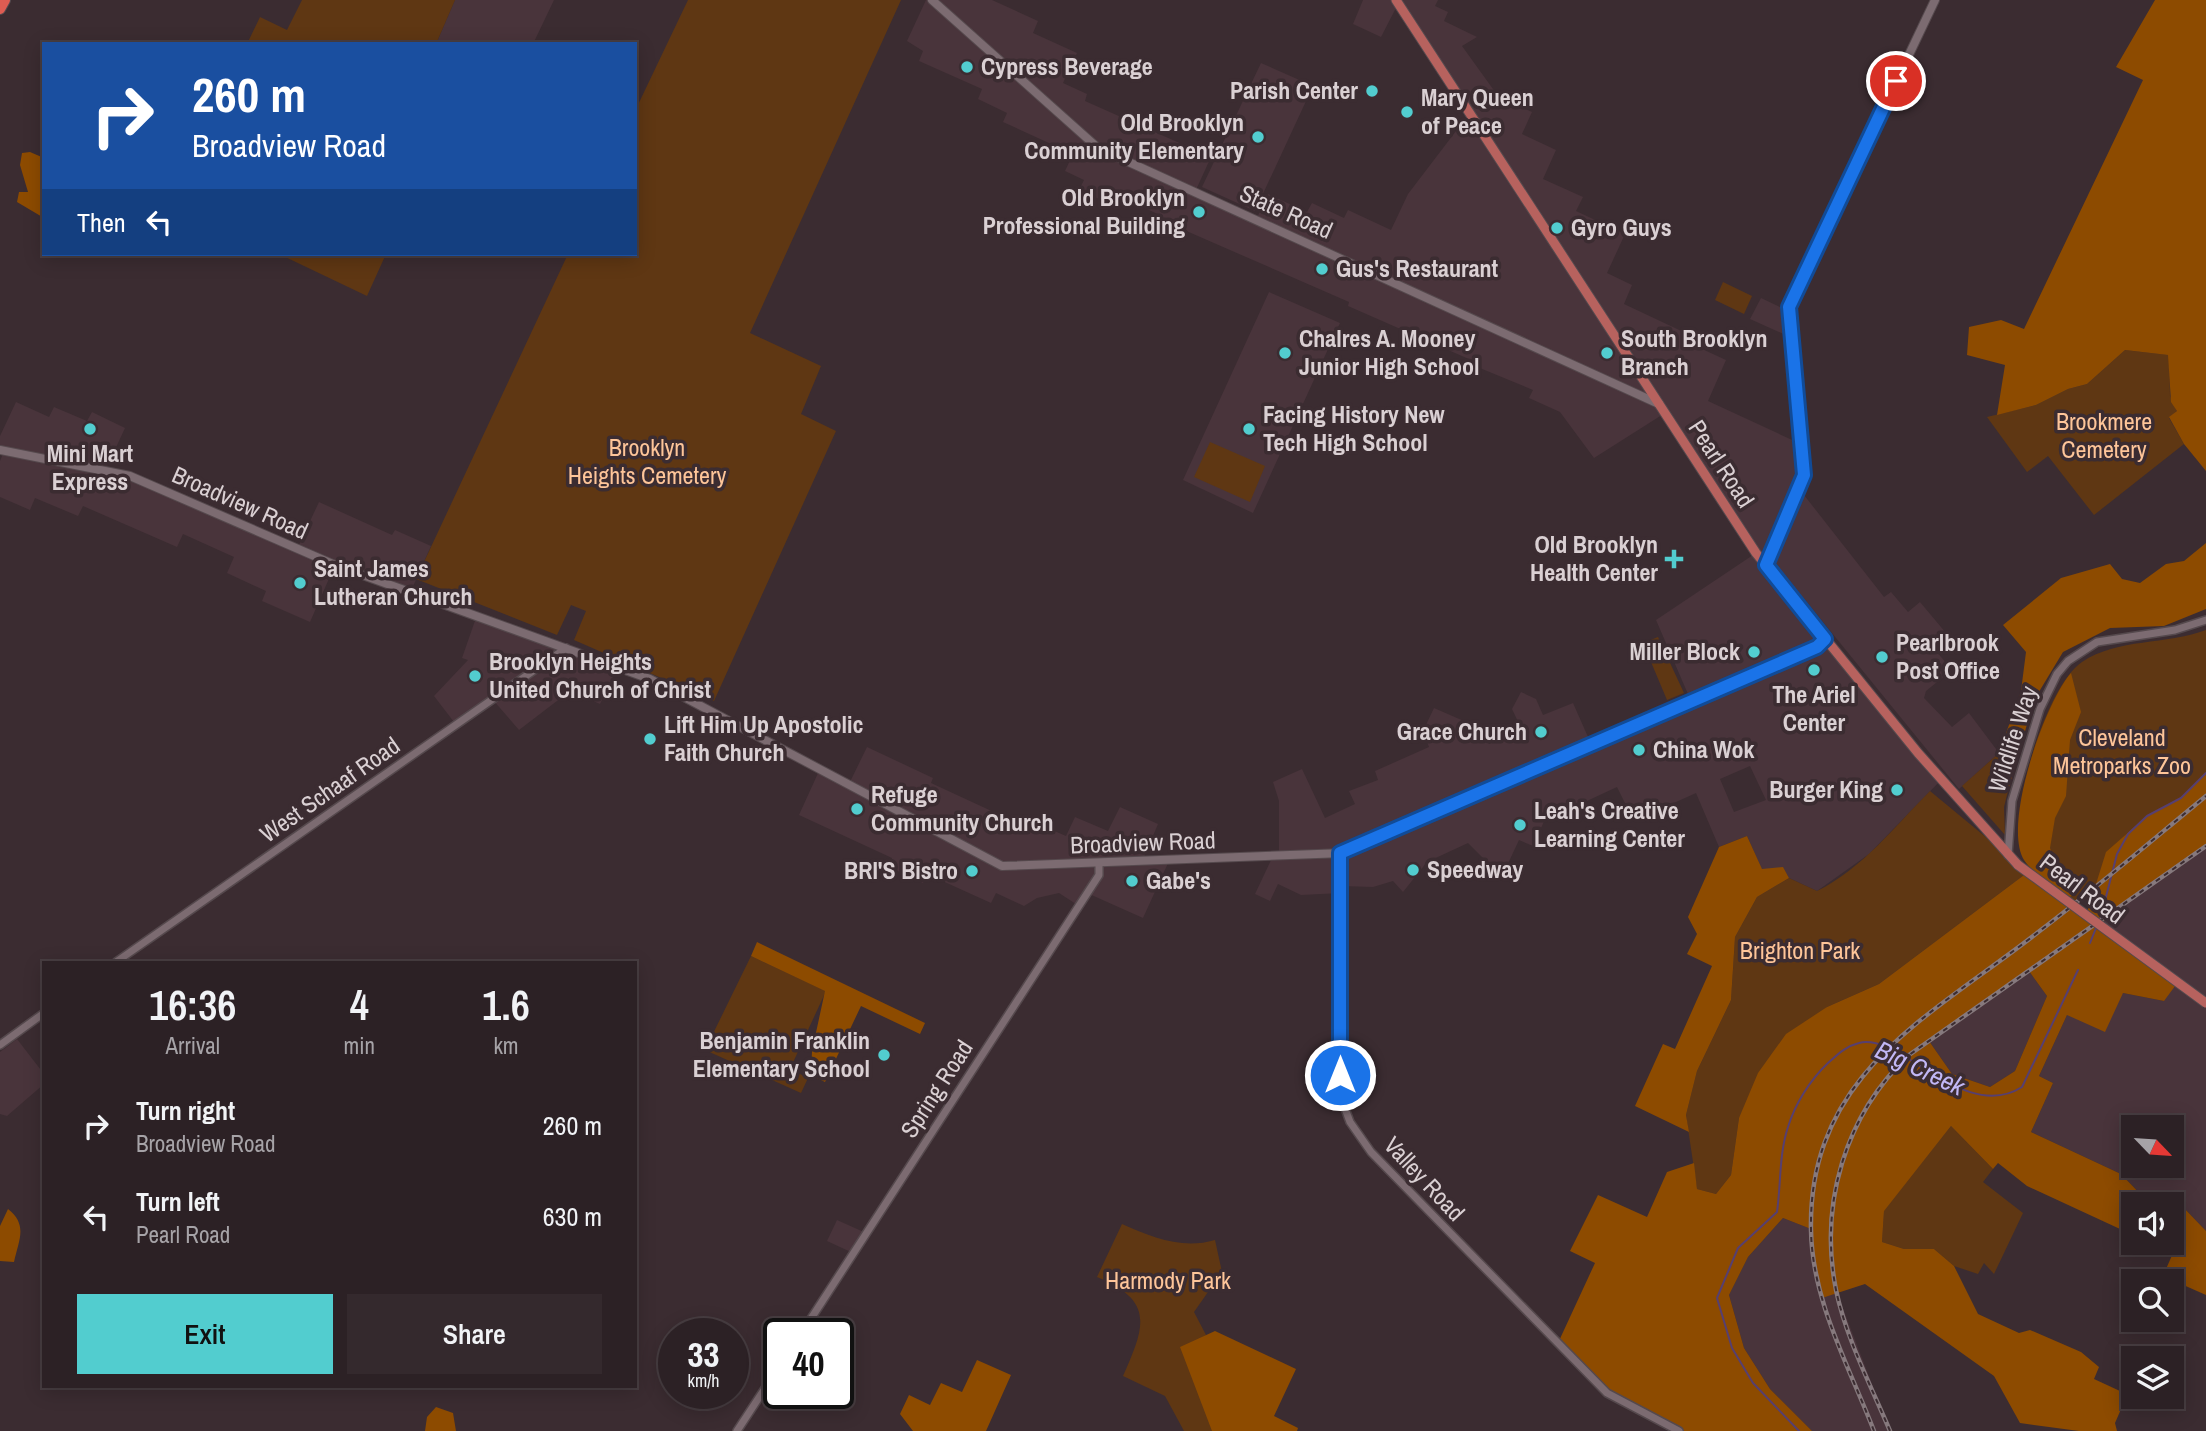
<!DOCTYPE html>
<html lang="en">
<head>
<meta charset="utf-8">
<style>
  body { margin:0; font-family:"Archivo Narrow",sans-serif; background:#34292d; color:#f1f3f6; height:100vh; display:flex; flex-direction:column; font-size:26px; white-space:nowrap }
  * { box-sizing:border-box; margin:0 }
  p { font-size:23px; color:#a6a3a7 }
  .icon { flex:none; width:38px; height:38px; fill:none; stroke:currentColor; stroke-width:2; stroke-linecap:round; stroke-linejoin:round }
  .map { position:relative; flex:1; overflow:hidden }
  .sheet { position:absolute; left:42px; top:961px; width:595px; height:427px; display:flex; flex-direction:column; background:#2c2125; border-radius:0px; box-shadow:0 4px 18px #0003,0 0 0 2px #483e42 }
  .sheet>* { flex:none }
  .top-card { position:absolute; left:42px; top:42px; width:595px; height:214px; border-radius:0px; box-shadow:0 4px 18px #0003,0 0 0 2px #483e42; background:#1a4fa0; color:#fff; overflow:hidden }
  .needle { width:46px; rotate:115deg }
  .controls { position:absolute; left:2121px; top:1115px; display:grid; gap:14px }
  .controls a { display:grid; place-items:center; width:63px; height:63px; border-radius:0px; background:#2c2125; box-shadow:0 4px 18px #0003,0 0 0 2px #483e42; font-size:35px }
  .speed { position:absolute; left:658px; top:1318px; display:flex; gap:14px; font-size:35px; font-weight:700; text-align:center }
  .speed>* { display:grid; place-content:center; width:91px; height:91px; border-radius:50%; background:#2c2125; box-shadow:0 4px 18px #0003,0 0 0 2px #483e42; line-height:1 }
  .speed small { font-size:18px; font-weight:400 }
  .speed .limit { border:4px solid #111; border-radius:10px; background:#fff; color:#111 }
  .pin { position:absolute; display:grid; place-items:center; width:60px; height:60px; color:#fff; margin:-30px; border:4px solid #fff; border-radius:50%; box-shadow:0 2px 7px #0007 }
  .me { position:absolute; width:77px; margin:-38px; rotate:0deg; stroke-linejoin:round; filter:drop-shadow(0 0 5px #0008) }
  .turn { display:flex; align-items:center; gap:24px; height:147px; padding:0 35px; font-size:32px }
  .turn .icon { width:91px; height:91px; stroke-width:2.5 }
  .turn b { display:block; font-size:49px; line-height:60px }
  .then { display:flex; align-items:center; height:66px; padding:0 35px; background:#0003; gap:14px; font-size:26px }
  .eta { display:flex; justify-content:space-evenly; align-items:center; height:119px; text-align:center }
  .eta b { font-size:42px; font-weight:600; line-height:49px }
  .primary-button { display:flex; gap:14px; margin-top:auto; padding:14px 35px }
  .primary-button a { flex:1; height:80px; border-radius:0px; background:#52cdcf; color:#111; font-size:28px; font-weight:600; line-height:80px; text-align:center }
  .primary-button a+a { background:#34292d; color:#f1f3f6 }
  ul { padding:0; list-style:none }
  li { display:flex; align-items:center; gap:21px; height:91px; padding:0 35px }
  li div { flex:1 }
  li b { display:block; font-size:26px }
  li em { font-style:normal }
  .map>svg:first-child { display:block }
  .built { fill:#49343b; fill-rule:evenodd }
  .green { fill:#5f3713 }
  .forest { fill:#8d4b00; fill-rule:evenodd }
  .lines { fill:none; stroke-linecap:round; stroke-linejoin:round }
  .stream { stroke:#563f71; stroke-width:2 }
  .tertiary-casing { stroke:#55494d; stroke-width:10 }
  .secondary-casing { stroke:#55494d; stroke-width:10 }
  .primary-casing { stroke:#55494d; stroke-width:11 }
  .motorway-casing { stroke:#55494d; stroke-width:12 }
  .tertiary { stroke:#7c6b71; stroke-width:7 }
  .secondary { stroke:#7c6b71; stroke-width:8 }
  .primary { stroke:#b7625e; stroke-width:9 }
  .motorway { stroke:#df5c52; stroke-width:10 }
  .rail-casing { stroke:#86797d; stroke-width:4.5 }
  .rail { stroke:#3b2c31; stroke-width:2; stroke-dasharray:5; stroke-linecap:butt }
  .primary-bridge-casing { stroke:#55494d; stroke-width:11; stroke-linecap:butt }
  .primary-bridge { stroke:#b7625e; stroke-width:9 }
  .route-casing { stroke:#114b97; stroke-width:18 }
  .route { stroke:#1a73e8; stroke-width:12 }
  .poi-dot { fill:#52cdcf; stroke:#3b2c31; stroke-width:2.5 }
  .labels { text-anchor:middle; stroke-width:7; stroke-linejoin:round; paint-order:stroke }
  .poi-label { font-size:24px; font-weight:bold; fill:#dad0d3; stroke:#3b2c31; text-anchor:start }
  .street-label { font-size:24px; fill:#dad0d3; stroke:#3b2c31 }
  .park-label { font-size:24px; fill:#fec599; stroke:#3b2c31 }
  .water-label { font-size:26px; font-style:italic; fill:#c1b7f5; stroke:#3b2c31 }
</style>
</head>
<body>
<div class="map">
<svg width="2206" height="1431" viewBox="0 0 2206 1431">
  <rect width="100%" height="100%" fill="#3b2c31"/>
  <path class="built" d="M455,0H554L533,44H436Z
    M926,0H992L1038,21L1033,33L1077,53L1063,83L1087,94L1085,101L1211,157L1195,192L1256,220L1268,194L1307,212L1312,203L1344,218L1348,210L1391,230L1408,194L1469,114L1398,4L1381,37L1353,24L1363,0H1438L1435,6L1448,12L1444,21L1477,37L1462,46L1498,96L1532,112L1522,134L1556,150L1543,179L1583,197L1576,211L1625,234L1607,273L1632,285L1624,304L1692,336L1689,343L1726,360L1708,401L1803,445L1804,475L1766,565L1941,780L1869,854L1817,891L1789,878L1783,868L1762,870L1747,836L1719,847L1696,793L1634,821L1617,787L1561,813L1550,808L1533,846L1519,840L1505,870L1488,863L1468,843L1427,862L1403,892L1393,881L1373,887L1341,886V893L1301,895L1278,884L1270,901L1255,894L1272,858L1279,857V801L1273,782L1302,769L1325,818L1355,804L1349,791L1378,780L1375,771L1429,747L1423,731L1434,708L1480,728L1489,744L1522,730L1512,709L1521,692L1536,699L1543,715L1573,703L1592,746L1691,701L1656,620L1756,553L1665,413L1594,458L1560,412L1529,398L1533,390L1470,364L1471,360L1348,306L1349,302L1159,219L1160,215L1120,197L1115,206L1079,190L1084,180L1065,171L1073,154L1003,122L1007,113L978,99L982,89L919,61L923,51L907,41ZM1750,766L1766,800L1734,812L1720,779Z
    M1261,63L1313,86L1255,211L1202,187Z
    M1269,292L1340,323L1253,513L1183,480Z
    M1761,298L1784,309L1788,336L1750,319Z
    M16,402L49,417L54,407L87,421L92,412L125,428L106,469L297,549L319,502L392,535L395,530L431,546L411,591L335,565L310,622L262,601L266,591L227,573L234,557L183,534L177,547L83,506L78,516L35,498L30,510L0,497V461L4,451L0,450V436Z
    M1804,495L1884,597L1891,592L1908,612L1920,602L1946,633L1931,645L1952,670L1926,691L1924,698L1952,727L1969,713L1999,753L1959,789L1775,563Z
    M477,615L618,667L600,704L570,691L519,730L493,700L457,726L434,696L468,660L462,658Z
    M867,747L933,778L931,783L1026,827L1029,820L1066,836L1075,817L1108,831L1120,807L1158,824L1142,862L1169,861L1143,918L1087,893L1079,906L1059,893L1037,898L1024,906L996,893L991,903L927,874L923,883L889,867L892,858L799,815L819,771L848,786Z
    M2206,846V1231L2184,1208L2172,1219V1204H2150L2121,1174L2031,1132L2053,1083L2039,1076L2067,1015L2123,993L2164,1001L2097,925ZM2133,1127H2172V1166H2133Z
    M2029,971L2047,996L2015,1071L1990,1087L1952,1074L1929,1041Z
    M17,1039L44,1074V1084L7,1116L0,1114V1052Z
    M1783,1218L1811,1229L1822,1297L1837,1293L1890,1431H1812L1770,1389L1744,1348L1729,1295L1748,1257Z
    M837,1220L866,1233L853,1253L827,1241Z"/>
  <path class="green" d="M302,0H455L436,44H247L260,17L287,30Z
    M688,0H901L750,333L821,366L801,414L836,431L714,701L574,640L586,611L571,605L557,635L416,579L568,254H635V111Z
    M279,254H386L367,296Z
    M1723,282L1752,296L1744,314L1715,300Z
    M2125,350L2169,355L2170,396L2177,411L2169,418L2184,444L2094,515L2048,456L2027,472L1987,417L2036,405L2068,389L2087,384Z
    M1210,442L1265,466L1250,502L1194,477Z
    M2206,630V791L2073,904C2056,891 2031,877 2023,856C2007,816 2045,687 2082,662C2118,638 2166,645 2206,630Z
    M1658,637L1684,693L1667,700L1643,643Z
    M1999,753L2009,787L2004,807L2005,835L1962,786Z
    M1930,791L2028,872L1879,984L1827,1007L1739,1118L1731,1175L1716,1194L1697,1189L1686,1115L1697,1071L1731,1000L1735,937L1757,897L1789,878L1817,891C1862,869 1895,826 1930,791Z
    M751,956L826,991L790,1069L808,1078L801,1093L705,1050Z
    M1951,1126L1993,1169L1983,1182L2023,1213L1994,1274L1984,1263L1978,1274L1954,1266L1934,1249H1904L1882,1242L1884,1210Z
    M1122,1224C1152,1237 1182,1250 1215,1240L1222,1272L1194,1312L1206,1335L1188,1350L1236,1431H1184L1165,1396L1123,1376C1145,1326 1155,1301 1097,1277Z"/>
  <path class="forest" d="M2155,0H2206V471L2184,444L2169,417L2177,411L2171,402L2168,355L2125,350L2087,384L2068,389L2036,405L1997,415L2005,365L1967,355L1969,327L2001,320L2024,329L2143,80L2116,67Z
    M30,152L44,158V218L17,202L19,192H28L20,165L22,153Z
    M2206,543V609L2164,626L2110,628L2063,652L2034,700L2009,787L1999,753L2021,691L2026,652L2003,625L2061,578L2110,564L2122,579L2140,583L2166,564L2184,561Z
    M2071,673L2081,712L2070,740L2066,796L2055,818L2050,848L2061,877L2075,892L2070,897C2057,887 2033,874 2024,860C2002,824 2045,703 2071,673Z
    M2206,773V846L2098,925L2178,982L2164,1001L2123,993L2105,1032L2067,1015L2039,1076L2053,1083L2031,1132L2121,1174L2150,1204H2133V1235L2027,1186L1998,1163L1993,1169L1951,1126L1884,1211L1882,1242L1904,1249H1934L1954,1266L1978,1314L2019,1333L2030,1330L2081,1352L2099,1367L2094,1379L2120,1391L2125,1400L2115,1423L2117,1431H2079L2020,1423L1994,1376L1865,1284L1822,1298L1817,1283L1811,1229L1783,1218L1748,1257L1729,1295L1744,1348L1770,1389L1812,1431H1679L1617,1400L1558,1343L1595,1263L1570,1251L1598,1195L1647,1217L1667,1172L1694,1163L1697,1189L1716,1194L1731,1175L1739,1118L1758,1073L1786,1034L1827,1007L1879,984L2028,872L2086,916L2106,852L2147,816L2181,798ZM2029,971L2047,996L2015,1071L1990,1087L1952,1074L1929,1041Z
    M1747,836L1762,869L1783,867L1789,878L1757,897L1735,937L1731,1000L1697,1071L1686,1115L1689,1132L1635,1106L1663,1044L1675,1049L1712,966L1687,954L1697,934L1688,917L1719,847Z
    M757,942L925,1023L920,1034L861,1006L825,1082L811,1075L812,1051L825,991L751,956Z
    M2184,1208L2206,1231V1295L2163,1276L2173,1253L2150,1243L2172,1242V1219Z
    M8,1209C28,1225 19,1239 14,1262L0,1261V1226Z
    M1215,1331L1296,1369L1274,1416L1298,1428L1297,1431H1212L1180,1347Z
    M977,1360L1011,1375L986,1431H913L900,1414L909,1395L930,1405L941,1383L962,1392Z
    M436,1407L453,1413L456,1431H425L427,1417Z"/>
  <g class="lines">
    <path class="stream" d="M2100,920L2117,854L2128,834L2147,816L2181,798L2206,773
      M2090,943L2096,928
      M1799,1431L1753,1383L1732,1348L1717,1298L1738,1248L1777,1212C1781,1184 1779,1154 1788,1127C1795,1104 1810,1080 1828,1063C1837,1055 1846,1046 1859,1043C1900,1032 1964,1124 2022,1087L2078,970"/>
    <g class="tertiary-casing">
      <path id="tertiary" d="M1340,853V1095L1350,1122L1371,1152L1607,1393L1679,1431
        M2008,855L2012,801L2040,709L2057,674L2068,661L2097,642L2175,630L2206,620
        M116,962L566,648
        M0,1045L44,1013
        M801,1334L1099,875V863
        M737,1431L779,1367"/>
    </g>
    <g class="secondary-casing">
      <path id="secondary" d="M932,0L1098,148L1659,404
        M0,450L130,476L335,565L650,679L1002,866L1344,853L1817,647L1825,639
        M1766,565L1805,475L1789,307L1935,0"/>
    </g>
    <g class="primary-casing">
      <path id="primary" d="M1396,0L1756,553L1918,753L2018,865"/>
    </g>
    <g class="motorway-casing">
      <path id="motorway" d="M0,9L5,0"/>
    </g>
    <use href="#tertiary" class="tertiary"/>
    <use href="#secondary" class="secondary"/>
    <use href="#primary" class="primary"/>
    <use href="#motorway" class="motorway"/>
    <g class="rail-casing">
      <path id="rail" d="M1874,1431C1849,1366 1812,1301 1811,1230C1808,1073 1931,1016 2037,933C2095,889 2150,842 2206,796
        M1890,1431C1871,1386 1846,1338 1836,1290C1819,1204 1845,1115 1909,1055L2206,846"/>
    </g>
    <use href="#rail" class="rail"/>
    <g class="primary-bridge-casing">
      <path id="primary-bridge" d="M2018,865L2206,1003"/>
    </g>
    <use href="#primary-bridge" class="primary-bridge"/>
  </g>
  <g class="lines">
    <g class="route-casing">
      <path id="route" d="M1340,1075V853L1817,647L1825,639L1766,565L1804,475L1789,307L1896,81"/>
    </g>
    <use href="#route" class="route"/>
  </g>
  <g class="poi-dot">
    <circle cx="967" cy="67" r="7"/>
    <circle cx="1372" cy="91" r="7"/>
    <circle cx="1407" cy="112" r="7"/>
    <circle cx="1258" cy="137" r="7"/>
    <circle cx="1199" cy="212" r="7"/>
    <circle cx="1557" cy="228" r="7"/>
    <circle cx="1322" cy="269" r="7"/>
    <circle cx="1285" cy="353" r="7"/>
    <circle cx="1607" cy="353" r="7"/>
    <circle cx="90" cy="429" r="7"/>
    <circle cx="1249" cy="429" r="7"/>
    <path d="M1670.5 548.5h7v7h7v7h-7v7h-7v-7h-7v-7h7z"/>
    <circle cx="300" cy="583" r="7"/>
    <circle cx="1754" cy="652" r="7"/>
    <circle cx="1882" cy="657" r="7"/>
    <circle cx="1814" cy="670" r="7"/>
    <circle cx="475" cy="676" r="7"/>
    <circle cx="1541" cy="732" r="7"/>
    <circle cx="650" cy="739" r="7"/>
    <circle cx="1639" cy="750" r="7"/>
    <circle cx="1897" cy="790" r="7"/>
    <circle cx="857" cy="809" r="7"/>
    <circle cx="1520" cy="825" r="7"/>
    <circle cx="1413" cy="870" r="7"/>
    <circle cx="972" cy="871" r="7"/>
    <circle cx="1132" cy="881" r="7"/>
    <circle cx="884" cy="1055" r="7"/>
  </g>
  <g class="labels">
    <g class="poi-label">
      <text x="981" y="75">Cypress Beverage</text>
      <text x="1358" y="99" text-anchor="end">Parish Center</text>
      <text x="1421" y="106">Mary Queen<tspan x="1421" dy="28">of Peace</tspan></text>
      <text x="1244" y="131" text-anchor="end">Old Brooklyn<tspan x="1244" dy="28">Community Elementary</tspan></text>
      <text x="1185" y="206" text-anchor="end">Old Brooklyn<tspan x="1185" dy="28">Professional Building</tspan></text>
      <text x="1571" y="236">Gyro Guys</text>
      <text x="1336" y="277">Gus's Restaurant</text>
      <text x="1299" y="347">Chalres A. Mooney<tspan x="1299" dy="28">Junior High School</tspan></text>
      <text x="1621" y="347">South Brooklyn<tspan x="1621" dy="28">Branch</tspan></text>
      <text x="1263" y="423">Facing History New<tspan x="1263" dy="28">Tech High School</tspan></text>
      <text x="90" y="462" text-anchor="middle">Mini Mart<tspan x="90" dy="28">Express</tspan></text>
      <text x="1658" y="553" text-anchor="end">Old Brooklyn<tspan x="1658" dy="28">Health Center</tspan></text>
      <text x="314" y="577">Saint James<tspan x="314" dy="28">Lutheran Church</tspan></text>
      <text x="1896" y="651">Pearlbrook<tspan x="1896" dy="28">Post Office</tspan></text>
      <text x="1740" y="660" text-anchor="end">Miller Block</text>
      <text x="489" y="670">Brooklyn Heights<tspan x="489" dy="28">United Church of Christ</tspan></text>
      <text x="1814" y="703" text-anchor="middle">The Ariel<tspan x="1814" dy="28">Center</tspan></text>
      <text x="664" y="733">Lift Him Up Apostolic<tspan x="664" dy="28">Faith Church</tspan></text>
      <text x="1527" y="740" text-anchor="end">Grace Church</text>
      <text x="1653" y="758">China Wok</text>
      <text x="1883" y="798" text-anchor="end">Burger King</text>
      <text x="871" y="803">Refuge<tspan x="871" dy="28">Community Church</tspan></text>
      <text x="1534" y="819">Leah's Creative<tspan x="1534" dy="28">Learning Center</tspan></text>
      <text x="1427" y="878">Speedway</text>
      <text x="958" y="879" text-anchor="end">BRI'S Bistro</text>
      <text x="1146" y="889">Gabe's</text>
      <text x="870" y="1049" text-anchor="end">Benjamin Franklin<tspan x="870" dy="28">Elementary School</tspan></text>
    </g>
    <g class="street-label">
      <text transform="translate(1286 212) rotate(24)" y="8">State Road</text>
      <text transform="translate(1721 464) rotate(57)" y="8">Pearl Road</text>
      <text transform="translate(240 503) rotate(24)" y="8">Broadview Road</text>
      <text transform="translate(2013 739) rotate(-72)" y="8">Wildlife Way</text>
      <text transform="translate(330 790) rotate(-35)" y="8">West Schaaf Road</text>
      <text transform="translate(1143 843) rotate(-2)" y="8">Broadview Road</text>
      <text transform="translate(2082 889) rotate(37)" y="8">Pearl Road</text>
      <text transform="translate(937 1089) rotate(-57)" y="8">Spring Road</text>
      <text transform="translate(1424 1179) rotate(47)" y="8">Valley Road</text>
    </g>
    <g class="park-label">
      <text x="2104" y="430">Brookmere<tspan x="2104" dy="28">Cemetery</tspan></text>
      <text x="647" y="456">Brooklyn<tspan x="647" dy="28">Heights Cemetery</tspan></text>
      <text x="2122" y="746">Cleveland<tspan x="2122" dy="28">Metroparks Zoo</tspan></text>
      <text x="1800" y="959">Brighton Park</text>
      <text x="1168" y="1289">Harmody Park</text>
    </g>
    <g class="water-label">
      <text transform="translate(1920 1068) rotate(25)" y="9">Big Creek</text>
    </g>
  </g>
</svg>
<div class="controls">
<a><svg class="needle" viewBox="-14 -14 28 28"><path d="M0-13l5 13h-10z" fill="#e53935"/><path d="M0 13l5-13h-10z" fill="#a6a3a7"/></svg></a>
<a><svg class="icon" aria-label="sound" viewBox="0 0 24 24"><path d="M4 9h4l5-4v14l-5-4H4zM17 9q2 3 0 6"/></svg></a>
<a><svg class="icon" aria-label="search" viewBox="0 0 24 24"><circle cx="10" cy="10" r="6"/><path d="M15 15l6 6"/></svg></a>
<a><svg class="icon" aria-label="layers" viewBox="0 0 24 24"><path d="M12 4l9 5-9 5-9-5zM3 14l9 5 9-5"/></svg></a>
</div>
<div class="speed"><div>33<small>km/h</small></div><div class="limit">40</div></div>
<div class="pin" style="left:1896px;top:81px;background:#d93025"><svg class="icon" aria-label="arrive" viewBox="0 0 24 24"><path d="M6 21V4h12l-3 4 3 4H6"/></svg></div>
<svg class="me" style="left:1340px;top:1075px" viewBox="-20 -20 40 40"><circle r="17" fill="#1a73e8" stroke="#fff" stroke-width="3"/><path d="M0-11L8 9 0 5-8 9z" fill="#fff"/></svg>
<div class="top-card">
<div class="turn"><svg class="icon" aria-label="right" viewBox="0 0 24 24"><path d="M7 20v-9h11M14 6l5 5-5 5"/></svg><div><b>260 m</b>Broadview Road</div></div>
<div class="then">Then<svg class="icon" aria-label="left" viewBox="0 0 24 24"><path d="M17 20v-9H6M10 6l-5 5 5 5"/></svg></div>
</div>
<section class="sheet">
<div class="eta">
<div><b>16:36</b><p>Arrival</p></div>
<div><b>4</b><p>min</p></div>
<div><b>1.6</b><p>km</p></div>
</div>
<ul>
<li><svg class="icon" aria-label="right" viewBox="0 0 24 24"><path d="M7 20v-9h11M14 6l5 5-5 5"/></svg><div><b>Turn right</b><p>Broadview Road</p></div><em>260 m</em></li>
<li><svg class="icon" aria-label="left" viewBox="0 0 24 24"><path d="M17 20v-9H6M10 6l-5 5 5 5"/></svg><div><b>Turn left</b><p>Pearl Road</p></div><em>630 m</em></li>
</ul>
<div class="primary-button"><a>Exit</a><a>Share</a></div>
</section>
</div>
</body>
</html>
